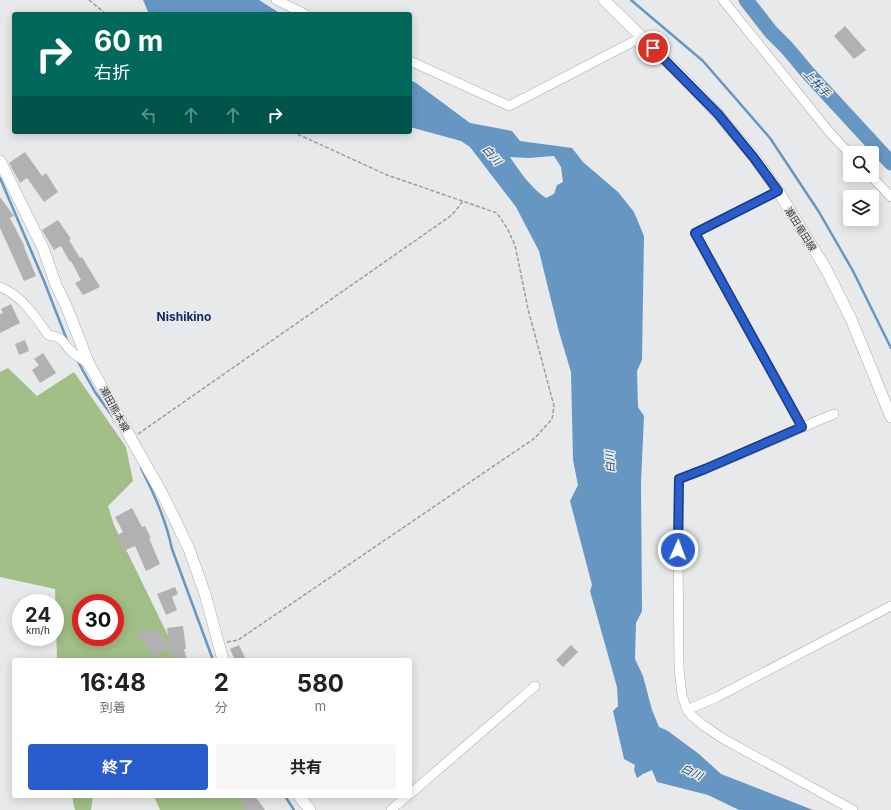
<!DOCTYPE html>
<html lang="ja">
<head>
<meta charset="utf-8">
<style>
  body { margin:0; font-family:Inter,"Noto Sans JP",sans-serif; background:#f6f6f6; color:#222; height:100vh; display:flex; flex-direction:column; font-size:15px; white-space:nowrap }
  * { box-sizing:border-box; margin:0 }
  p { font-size:13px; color:#767676 }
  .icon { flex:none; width:22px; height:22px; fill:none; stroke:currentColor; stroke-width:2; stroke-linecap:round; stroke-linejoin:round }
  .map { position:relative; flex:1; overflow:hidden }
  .panel { position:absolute; left:12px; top:658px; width:400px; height:140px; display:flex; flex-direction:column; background:#fff; border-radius:4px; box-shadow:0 2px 10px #0003 }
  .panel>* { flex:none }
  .top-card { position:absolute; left:12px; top:12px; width:400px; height:122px; border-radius:4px; box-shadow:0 2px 10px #0003; background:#00695c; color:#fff; overflow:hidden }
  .tools { position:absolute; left:843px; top:146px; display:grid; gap:8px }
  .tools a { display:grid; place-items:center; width:36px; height:36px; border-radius:4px; background:#fff; box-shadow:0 2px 10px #0003; font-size:20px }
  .speed { position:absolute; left:12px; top:594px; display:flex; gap:8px; font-size:20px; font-weight:700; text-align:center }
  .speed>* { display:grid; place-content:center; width:52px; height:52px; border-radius:50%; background:#fff; box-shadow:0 2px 10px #0003; line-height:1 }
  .speed small { font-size:10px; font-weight:400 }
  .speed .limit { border:6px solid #d22; background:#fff; color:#111 }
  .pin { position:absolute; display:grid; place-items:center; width:34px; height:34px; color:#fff; margin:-17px; border:2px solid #fff; border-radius:50%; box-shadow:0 1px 4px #0007 }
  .me { position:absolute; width:44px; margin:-22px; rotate:2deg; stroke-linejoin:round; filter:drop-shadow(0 0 3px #0008) }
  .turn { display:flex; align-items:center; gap:14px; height:84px; padding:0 16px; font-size:18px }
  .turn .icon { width:52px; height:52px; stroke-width:2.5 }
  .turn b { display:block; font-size:28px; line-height:34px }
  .lanes { display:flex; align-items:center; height:38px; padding:0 16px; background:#0003; justify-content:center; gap:20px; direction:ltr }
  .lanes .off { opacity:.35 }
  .eta { display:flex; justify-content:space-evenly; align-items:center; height:68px; text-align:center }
  .eta b { font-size:24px; font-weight:700; line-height:28px }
  .cta { display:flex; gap:8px; margin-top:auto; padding:8px 16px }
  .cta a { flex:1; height:46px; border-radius:4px; background:#295dcb; color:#fff; font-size:16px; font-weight:700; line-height:46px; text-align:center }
  .cta a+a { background:#f6f6f6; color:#222 }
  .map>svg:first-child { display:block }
  .forest { fill:#a1be86; fill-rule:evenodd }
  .water { fill:#6697c3; fill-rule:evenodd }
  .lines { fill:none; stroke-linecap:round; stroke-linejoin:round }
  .stream { stroke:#6697c3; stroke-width:2.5 }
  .river { stroke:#6697c3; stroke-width:15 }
  .building { fill:#b2b1b2 }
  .minor-casing { stroke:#a9aaab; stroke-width:10 }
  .major-casing { stroke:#a9aaab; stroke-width:12 }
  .path { stroke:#9b9c9d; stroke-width:1.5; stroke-dasharray:4 2; stroke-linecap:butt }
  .minor { stroke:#fff; stroke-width:9 }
  .major { stroke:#fff; stroke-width:11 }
  .route-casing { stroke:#1b3c84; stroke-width:10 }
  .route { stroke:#295dcb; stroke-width:7 }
  .labels { text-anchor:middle; stroke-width:3; stroke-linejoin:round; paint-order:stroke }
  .street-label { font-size:10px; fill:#39393a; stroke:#e8e9ea }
  .water-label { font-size:11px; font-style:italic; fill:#1b517c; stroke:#e8e9ea }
  .quarter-label { font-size:12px; font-weight:bold; fill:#112a5f; stroke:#e8e9ea }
</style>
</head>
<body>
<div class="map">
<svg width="891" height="810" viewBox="0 0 891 810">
  <rect width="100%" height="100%" fill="#e8e9ea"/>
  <path class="forest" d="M8,368L37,396L74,372L126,447L133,481L108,506L114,525L180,660H57L55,589L0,577V372ZM81,603H115V637H81Z
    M72,796H93L91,810H75Z
    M154,796H250L259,810H160Z"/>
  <path class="water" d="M143,0H259L281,14H149Z
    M410,80L416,83L470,123L512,131L520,141L572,148L583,162L618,192L634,212L644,236L642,360L637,371L638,407L644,416L641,483L642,611L636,623L635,659L643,676L652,710L659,727L668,731L699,754L721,774L813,810H739L708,795L657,782L652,770L643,774L637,778L634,770L635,765L624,759L613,711L618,706L617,687L590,591L592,585L570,501L578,485L573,460L571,372L559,332L539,251L516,207L470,147L461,141L410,127ZM554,156L561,167L563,182L557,185L554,194L546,198C531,188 520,172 510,157L528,158Z"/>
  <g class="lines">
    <path class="stream" d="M631,0L703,61L770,138L819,212L853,271L891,348
      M0,178L44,281L67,340
      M77,360L95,392L113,417
      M141,468C154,494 166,520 172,549L213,660
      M285,796L294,810"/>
    <path class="river" d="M746,0L771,32L787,48L808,73L891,163"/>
  </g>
  <path class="building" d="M845,26L866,50L854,59L834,36Z
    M25,152L42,176L46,173L58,192L44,202L27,178L20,183L9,163Z
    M0,197L14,216L10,218L25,247H24L36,276L24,281L0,228Z
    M58,220L71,239L69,240L80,258L82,257L100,287L83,295L75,283L81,280L71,261L70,262L61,246L54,250L42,230Z
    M11,304L20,323L0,333V314L3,313L1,309Z
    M25,340L29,351L19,355L15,344Z
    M43,353L56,373L40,383L32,370L39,365L34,359Z
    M132,508L142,527L145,526L151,538H149L160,564L146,571L135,546L124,551L116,536L123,532L115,517Z
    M175,587L178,594L172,597L177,610L166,615L157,594Z
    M183,626L186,649H184L187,660H172L170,651L162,652L155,658L136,635L141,631L156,629L169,645L167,628Z
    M239,645L246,660H235L230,649Z
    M571,645L578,652L563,667L556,660Z
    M244,796H255L265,810H247L239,800Z"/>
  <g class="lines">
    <g class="minor-casing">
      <path id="minor" d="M276,0L305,14
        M723,0L831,134L850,154
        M410,61L509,106L642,37
        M870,175L891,197
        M778,191L695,233L802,427
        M0,287C21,295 36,317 48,335C67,338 61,343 73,353C77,357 84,360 89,364
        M834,414C782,435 732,460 679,479L678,550L679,668L682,695L687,710L691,715L703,725L722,738L853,810
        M687,710L717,697L891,606
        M410,794L535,686
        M391,810L407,796"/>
    </g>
    <g class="major-casing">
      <path id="major" d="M604,0L686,80L718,114L755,158L778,191L826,269L851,319L891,417
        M0,161L43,248L56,285L67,308L89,364L165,499L189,549L205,594L223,660
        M299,796L310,810"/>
    </g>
    <path class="path" d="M89,0L106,14
      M138,434L452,215L463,201
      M227,642L238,640L535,438L552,419L554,406L528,309L515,245L507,228L497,213L387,175L293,132"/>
    <use href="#minor" class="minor"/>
    <use href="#major" class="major"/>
  </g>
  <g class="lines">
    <g class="route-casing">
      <path id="route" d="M653,48L718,114L754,158L778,191L695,233L802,427L705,469L679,479L678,550"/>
    </g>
    <use href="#route" class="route"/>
  </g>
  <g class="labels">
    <g class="street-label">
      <text transform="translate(801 229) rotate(58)" y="4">瀬田竜田線</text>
      <text transform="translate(115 409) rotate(61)" y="4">瀬田熊本線</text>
    </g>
    <g class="water-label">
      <text transform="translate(817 83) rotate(47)" y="4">上井手</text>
      <text transform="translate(492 155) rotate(48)" y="4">白川</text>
      <text transform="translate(610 462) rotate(-93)" y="4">白川</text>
      <text transform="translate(692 772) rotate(26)" y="4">白川</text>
    </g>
    <g class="quarter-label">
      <text x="184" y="321">Nishikino</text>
    </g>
  </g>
</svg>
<div class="tools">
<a><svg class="icon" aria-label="search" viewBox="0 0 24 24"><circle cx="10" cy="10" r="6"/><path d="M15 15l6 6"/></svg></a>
<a><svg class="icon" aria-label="layers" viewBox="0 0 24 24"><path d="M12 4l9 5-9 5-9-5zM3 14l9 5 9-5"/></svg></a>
</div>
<div class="speed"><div>24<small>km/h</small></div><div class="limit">30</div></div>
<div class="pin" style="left:653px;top:48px;background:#d93025"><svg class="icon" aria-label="arrive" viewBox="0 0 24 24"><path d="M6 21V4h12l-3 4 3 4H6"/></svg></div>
<svg class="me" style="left:678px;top:550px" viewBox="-20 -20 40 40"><circle r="17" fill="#295dcb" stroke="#fff" stroke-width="3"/><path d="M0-11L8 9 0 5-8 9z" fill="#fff"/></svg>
<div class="top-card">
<div class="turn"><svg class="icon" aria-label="right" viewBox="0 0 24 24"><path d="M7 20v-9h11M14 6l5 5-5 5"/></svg><div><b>60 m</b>右折</div></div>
<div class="lanes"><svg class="icon off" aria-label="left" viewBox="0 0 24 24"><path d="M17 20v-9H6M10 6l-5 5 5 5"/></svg><svg class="icon off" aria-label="ahead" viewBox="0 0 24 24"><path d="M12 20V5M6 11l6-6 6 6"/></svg><svg class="icon off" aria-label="ahead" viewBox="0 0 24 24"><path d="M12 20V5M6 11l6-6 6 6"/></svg><svg class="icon" aria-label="right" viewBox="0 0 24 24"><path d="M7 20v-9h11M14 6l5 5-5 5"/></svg></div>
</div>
<section class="panel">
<div class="eta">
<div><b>16:48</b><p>到着</p></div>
<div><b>2</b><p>分</p></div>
<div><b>580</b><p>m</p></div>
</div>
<div class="cta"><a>終了</a><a>共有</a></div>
</section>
</div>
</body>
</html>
